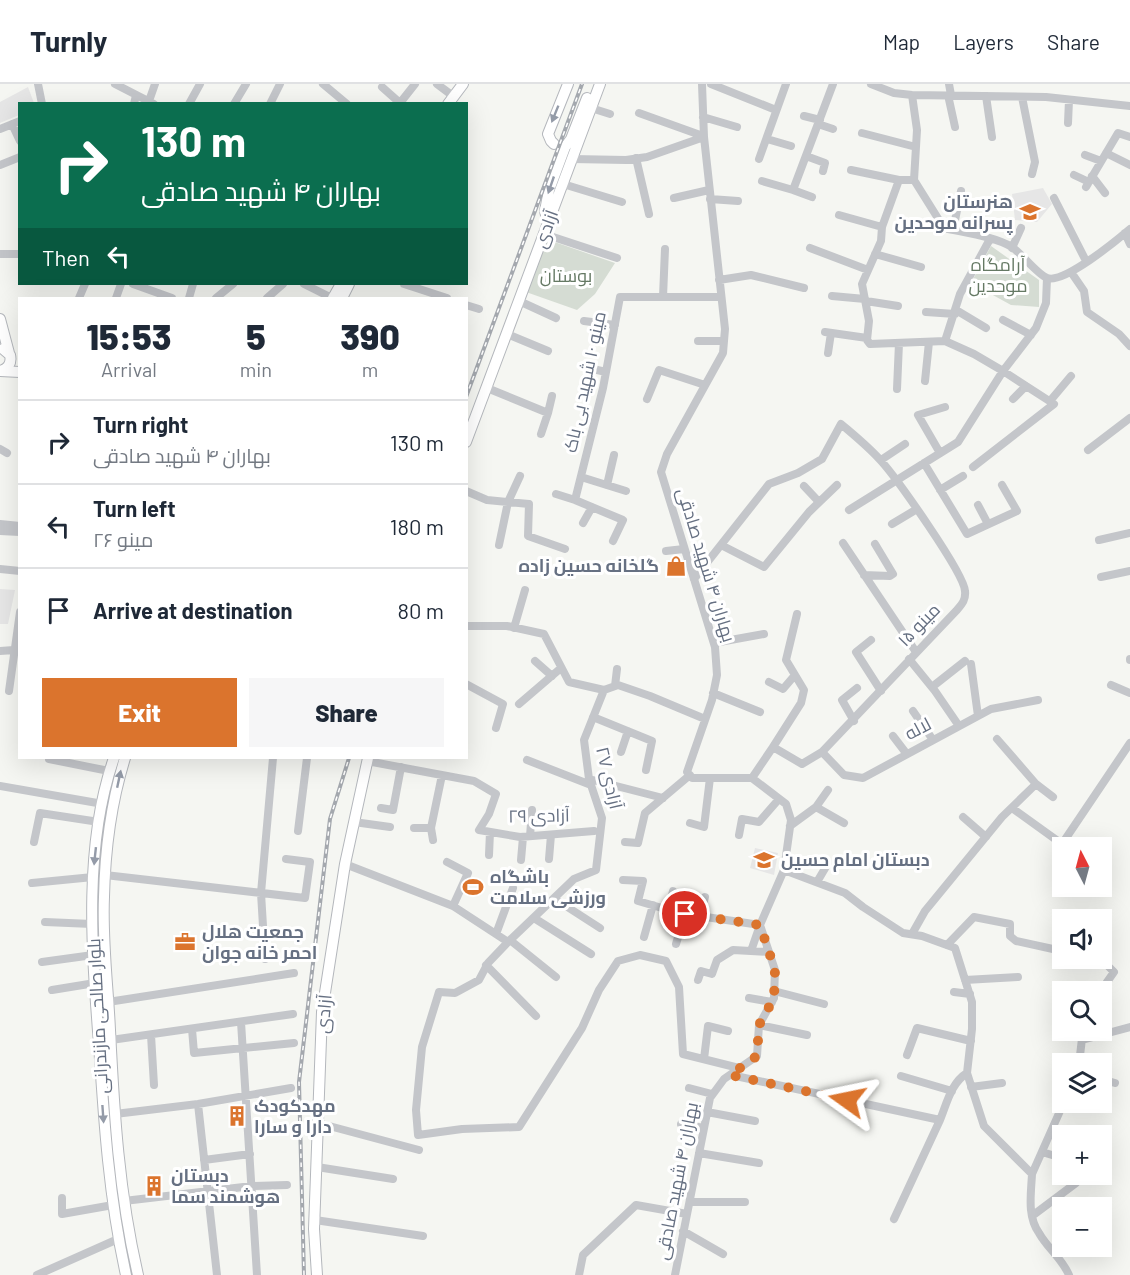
<!DOCTYPE html>
<html lang="en">
<head>
<meta charset="utf-8">
<style>
  body { margin:0; font-family:Barlow,Cairo,sans-serif; background:#f6f6f7; color:#1f2937; height:100vh; display:flex; flex-direction:column; font-size:22px; white-space:nowrap }
  * { box-sizing:border-box; margin:0 }
  p { font-size:20px; color:#747a83 }
  .icon { flex:none; width:33px; height:33px; fill:none; stroke:currentColor; stroke-width:2; stroke-linecap:round; stroke-linejoin:round }
  .map { position:relative; flex:1; overflow:hidden }
  .drawer { position:absolute; left:18px; top:213px; width:450px; height:462px; display:flex; flex-direction:column; background:#fff; border-radius:0px; box-shadow:0 6px 24px #0002 }
  .drawer>* { flex:none }
  .guide { position:absolute; left:18px; top:18px; width:450px; height:183px; border-radius:0px; box-shadow:0 6px 24px #0002; background:#0b6e4f; color:#fff; overflow:hidden }
  .needle { width:39px; rotate:354deg }
  .fabs { position:absolute; left:1052px; top:753px; display:grid; gap:12px }
  .fabs a { display:grid; place-items:center; width:60px; height:60px; border-radius:0px; background:#fff; box-shadow:0 6px 24px #0002; font-size:30px }
  .pin { position:absolute; display:grid; place-items:center; width:51px; height:51px; color:#fff; margin:-26px; border:3px solid #fff; border-radius:50%; box-shadow:0 2px 6px #0007 }
  .me { position:absolute; width:66px; margin:-33px; rotate:282deg; stroke-linejoin:round; filter:drop-shadow(0 0 4px #0008) }
  .turn { display:flex; align-items:center; gap:21px; height:126px; padding:0 24px; font-size:27px }
  .turn .icon { width:78px; height:78px; stroke-width:2.5 }
  .turn b { display:block; font-size:42px; line-height:51px }
  .then { display:flex; align-items:center; height:57px; padding:0 24px; background:#0003; gap:12px; font-size:22px }
  .eta { display:flex; justify-content:space-evenly; align-items:center; height:102px; text-align:center }
  .eta b { font-size:36px; font-weight:800; line-height:42px }
  .cta { display:flex; gap:12px; margin-top:auto; padding:12px 24px }
  .cta a { flex:1; height:69px; border-radius:0px; background:#db742d; color:#fff; font-size:24px; font-weight:800; line-height:69px; text-align:center }
  .cta a+a { background:#f6f6f7; color:#1f2937 }
  ul { padding:0; list-style:none }
  li { display:flex; align-items:center; gap:18px; height:84px; padding:0 24px; border-top:2px solid #e0e1e3 }
  li div { flex:1 }
  li b { display:block; font-size:22px }
  li em { font-style:normal }
  header { display:flex; align-items:center; gap:36px; box-sizing:border-box; height:84px; padding:0 30px; background:#fff; border-bottom:2px solid #e0e1e3 }
  header strong { font-size:28px }
  nav { display:flex; gap:33px; margin-inline-start:auto; font-size:21px }
  .map>svg:first-child { display:block }
  .built { fill:#e6e6e6 }
  .green { fill:#d5dcd3 }
  .lines { fill:none; stroke-linecap:round; stroke-linejoin:round }
  .major-casing { stroke:#b4b7bc; stroke-width:12 }
  .minor { stroke:#c4c6ca; stroke-width:8 }
  .major { stroke:#fff; stroke-width:10 }
  .rail-casing { stroke:#a4a8ae; stroke-width:4 }
  .rail { stroke:#fff; stroke-width:1.5; stroke-dasharray:4.5; stroke-linecap:butt }
  .oneway { fill:#949ba8 }
  .route { stroke:#db742d; stroke-width:10; stroke-dasharray:0 18 }
  .labels { text-anchor:middle; stroke-width:6; stroke-linejoin:round; paint-order:stroke }
  .poi-label { font-size:18px; font-weight:bold; fill:#667082; stroke:#fff; text-anchor:start }
  .street-label { font-size:18px; fill:#667082; stroke:#fff }
  .park-label { font-size:18px; fill:#657964; stroke:#fff }
</style>
</head>
<body>
<header>
<strong>Turnly</strong>
<nav><a>Map</a><a>Layers</a><a>Share</a></nav>
</header>
<div class="map">
<svg width="1130" height="1191" viewBox="0 0 1130 1191">
  <rect width="100%" height="100%" fill="#f5f6f2"/>
  <path class="built" d="M28,3L34,19L20,20L19,31L0,39V18Z
    M1043,104L1052,120L1037,138L1015,136L1012,110Z
    M0,505L15,506L8,540H0Z
    M755,764L778,769L774,791L750,784Z"/>
  <path class="green" d="M546,155L615,179L595,210L577,226L526,208Z
    M991,162L1039,196V223L1011,221L971,199Z"/>
  <g class="lines">
    <g class="major-casing">
      <path id="major" d="M448,20L463,0
        M554,60L551,57L548,50L568,0
        M548,139L545,127L549,106L565,63L571,55L587,14
        M333,214L341,200
        M342,214L349,200
        M0,235L9,269
        M0,287C8,285 12,279 10,271L3,265
        M0,287L20,288
        M466,358L600,0
        M114,674C83,762 92,868 99,960C104,1038 109,1114 126,1191
        M125,674C111,719 105,767 104,813C102,857 108,902 110,946C114,1028 119,1110 138,1191
        M317,1191L314,1145L322,928L345,780L368,674"/>
    </g>
    <path class="minor" d="M38,0L42,20
      M115,0L154,20
      M323,0L347,20
      M437,0L453,12
      M711,0L776,26
      M871,0L894,9L912,11L1046,13L1130,22
      M949,0L951,11
      M382,3L400,19L415,0
      M912,11L917,46L914,96L944,144C966,149 993,152 1012,163C1022,170 1037,190 1047,194C1064,200 1117,156 1130,145
      M948,11L955,43
      M986,12L992,53
      M1022,13L1035,78L1032,90
      M149,17L155,0
      M134,20L136,11
      M189,20L200,0
      M234,20L246,0
      M270,20L280,0
      M591,24L610,30
      M639,29L703,52
      M804,32L820,36
      M703,33L737,43
      M1068,39L1069,16
      M12,40L20,57
      M818,40L833,45
      M0,45L20,37
      M862,49L916,63
      M767,55L791,62
      M1106,69L1130,81
      M1085,71L1101,77
      M806,72L825,79L823,87
      M636,74L649,130
      M572,75L626,76L647,73L704,53
      M759,75L786,0
      M0,81L20,73
      M851,86L899,96
      M1074,91L1089,98
      M1092,92L1105,109
      M914,96H899L882,143L881,157L862,200L869,237L867,256L870,260L945,257L974,270L1003,287L1036,244L1046,219L1047,194
      M762,97L793,106L833,0
      M563,100L622,118
      M1086,103L1118,49L1130,53
      M793,106L812,113
      M674,114L709,106
      M1054,114L1086,177
      M710,115L738,117
      M839,131L882,143
      M953,146L961,107
      M1125,149L1130,160
      M544,150L617,174
      M810,164L868,186
      M1012,164L1021,144
      M0,170H20
      M875,170L921,183
      M1071,188L1084,207L1087,228L1119,250L1130,262
      M719,196L751,191L804,204
      M133,200L172,214
      M304,200L332,214
      M404,200L447,214
      M832,212L865,215
      M663,213L665,165
      M79,214L85,200
      M116,214L121,200
      M189,214L193,200
      M216,214L233,200
      M267,214L283,200
      M519,217L556,234
      M866,217L898,222
      M466,221L479,225
      M956,226L986,244
      M926,228L955,230
      M1003,236L1031,251
      M584,237L615,241
      M825,248L867,254
      M507,250L548,267
      M698,257H724
      M945,257L960,210L990,155
      M828,269L831,249
      M584,283L606,288
      M925,297L929,258
      M487,304L548,329L552,312
      M897,305L899,259
      M647,315L659,286L705,301
      M1013,315L1026,302
      M1050,317L1071,292
      M541,350L548,329
      M0,365L7,369
      M1088,366L1130,334
      M940,369L918,331L945,323
      M881,376L905,360
      M924,379L967,450L1017,427L1002,401
      M581,393L626,407
      M607,401L614,371
      M804,402L819,418
      M940,406L963,392
      M466,407L487,416L529,420L528,452L565,465
      M556,410L575,416
      M978,421L988,440
      M849,426L958,358L1003,287L1054,320L973,383
      M583,439L592,423
      M0,440L20,442
      M892,440L917,425
      M0,447L20,448
      M1099,456L1130,449
      M613,457L623,436L575,416L603,304L620,213H721
      M843,459L916,568
      M499,461L508,418L520,392
      M721,461L764,483L809,428L837,401
      M666,467L684,465
      M0,485L20,487
      M864,491L890,492L893,490L875,460
      M1101,493L1130,487
      M694,495L769,400L798,389L822,375L841,340C855,352 870,364 882,378C897,395 964,489 965,507C966,516 962,520 956,527L822,668L802,680L773,663L752,694
      M466,542H507L544,550L569,598L604,606L618,601L650,612L705,635
      M514,544L525,506
      M871,556L856,568L881,607
      M714,559L764,550
      M0,567L14,566
      M909,575L935,607L959,642
      M1130,575V576
      M535,577L552,592
      M971,580L978,632
      M769,598L783,605L795,591
      M466,600L503,620L496,644
      M1111,601L1130,609
      M615,602L617,585
      M932,603L965,577
      M9,607L20,528
      M713,609L760,628
      M519,620L561,584
      M913,627L933,656
      M593,633L652,657L646,686
      M854,637L842,616L857,604
      M893,652L906,669
      M997,655L1036,700
      M773,663L801,619L804,606L786,576L797,530
      M621,668L628,647
      M822,668L844,691L863,694L991,625L1038,616
      M49,675L109,687
      M527,676L591,701
      M367,677L474,697L496,710L489,730L479,746L520,753L594,747
      M589,695L663,714
      M0,702L103,720
      M816,723L828,706
      M381,724L393,726L401,683
      M1012,724L1062,760L1130,659
      M963,733L986,753
      M354,738L390,743
      M690,739L704,743L710,694
      M790,742L816,723L844,739
      M414,744H431L442,691
      M431,744L433,756
      M298,747L307,674
      M739,751L742,735L759,738L779,715
      M530,752L532,726
      M34,758L40,729L99,738
      M625,758L638,759L645,729L690,691
      M489,771L490,748
      M549,775L551,751
      M521,776L523,753
      M447,778L468,789L453,822
      M345,780L453,822L508,858L574,795L596,786L602,734L589,695L584,656L604,606
      M784,786L845,809L863,823L903,849L922,852L955,864L972,918V945L967,989L984,1042L1032,1090C1031,1110 1027,1132 1039,1149C1048,1165 1061,1173 1069,1191
      M105,791L305,814L310,778L286,775
      M623,796L643,797L638,817L679,829L760,841L751,867
      M817,798L827,781
      M32,799L93,793
      M555,815L600,844
      M668,826L673,807
      M700,832L705,813
      M534,834L591,870
      M45,838L92,840
      M496,850L513,804
      M912,850L925,827L1002,733L1036,700L1053,713
      M644,853L653,821
      M510,856L556,893
      M508,858L488,879L479,896L455,909L439,908L422,963L416,1026L418,1051L462,1045L519,1043L582,944L599,906L618,877L640,871L666,877L679,903L683,970L739,984
      M676,860L685,830
      M947,861L974,833L1010,840V852L1016,857L1062,867
      M1093,874L1104,878L1114,888L1100,908
      M265,875L261,809L273,674
      M42,878L93,871
      M486,881L536,932
      M698,896L701,887L712,890L717,876L733,866L769,868
      M965,896L1018,893
      M52,906L95,899
      M774,907L824,920
      M954,908L970,910
      M749,914L772,918
      M108,918L294,889
      M241,938L257,1191
      M759,941L807,951
      M192,945L194,969L294,959
      M151,951L154,1001
      M111,956L293,930
      M1082,956L1130,943
      M907,971L917,944L971,957
      M704,975L708,942L728,947
      M1079,980L1083,946
      M731,991L940,1036C947,1019 951,999 967,989
      M901,992L952,1007
      M1101,995L1115,999
      M971,1003L1002,999
      M689,1004L712,1010
      M198,1020L217,1191
      M707,1028L755,1037
      M115,1030L198,1020L291,1004
      M318,1039L419,1066
      M681,1040L704,1044
      M1042,1068L1062,1074
      M699,1069L759,1079
      M204,1076L250,1070
      M317,1083L393,1095
      M1032,1090L1064,1018
      M62,1114V1130L113,1121
      M124,1117L252,1102L287,1101
      M690,1118H745
      M1032,1132L1076,1099
      M894,1135L940,1036
      M315,1136L423,1152
      M683,1147L723,1170
      M37,1191L118,1155
      M579,1191L583,1171L636,1121L687,1130
      M675,1191L710,1014L724,995L757,972L759,941L774,914L775,886L760,841L784,786L791,736L786,720L752,694H692L687,688L712,616L717,591L715,563L661,388L667,370L723,269L725,245L704,53L702,0"/>
    <use href="#major" class="major"/>
    <g class="rail-casing">
      <path id="rail" d="M466,313L582,0
        M304,1191L299,998L330,735L349,674"/>
    </g>
    <use href="#rail" class="rail"/>
  </g>
  <defs><path id="oneway-solid" d="M-6-.8H1V-3.2L6.5 0L1 3.2V.8H-6Z" transform="scale(1.5)"/></defs>
  <g class="oneway">
    <use href="#oneway-solid" transform="translate(555 30) rotate(112)"/>
    <use href="#oneway-solid" transform="translate(551 101) rotate(109)"/>
    <use href="#oneway-solid" transform="translate(119 695) rotate(-78)"/>
    <use href="#oneway-solid" transform="translate(95 772) rotate(96)"/>
    <use href="#oneway-solid" transform="translate(103 1030) rotate(86)"/>
  </g>
  <g class="lines">
    <path class="route" d="M685,830L760,841L775,886L774,914L759,941L757,972L730,991L847,1016"/>
  </g>
  <defs>
    <g id="school-bare" transform="scale(1.62)"><path d="M0-5L7-2L0 1L-7-2ZM-4 1L0 2.5L4 1V4Q0 6-4 4Z" fill="#db742d" stroke="#fff" stroke-width="2.5" paint-order="stroke"/></g>
    <g id="shop-bare" transform="scale(1.62)"><path d="M-5-2.5h2.3a2.7 3.5 0 0 1 5.4 0H5L5.5 6h-11ZM-1.5-2.5h3a1.5 2.3 0 0 0-3 0Z" fill="#db742d" stroke="#fff" stroke-width="2.5" paint-order="stroke"/></g>
    <g id="stadium-bare" transform="scale(1.62)"><path d="M0-5a6.5 5 0 1 0 0 10a6.5 5 0 1 0 0-10ZM-3.5-1.8h7v3.6h-7Z" fill="#db742d" stroke="#fff" stroke-width="2.5" paint-order="stroke"/></g>
    <g id="office-bare" transform="scale(1.62)"><path d="M-6-3h4V-5.5h4V-3h4V5H-6ZM-1-4.5V-3h2v-1.5ZM-6 0V1H6V0Z" fill="#db742d" stroke="#fff" stroke-width="2.5" paint-order="stroke"/></g>
    <g id="building-bare" transform="scale(1.62)"><path d="M-4-6H4V6H1V3H-1V6H-4ZM-2.5-4.3h1.7v1.8h-1.7ZM.8-4.3h1.7v1.8H.8ZM-2.5-1h1.7V.8h-1.7ZM.8-1h1.7V.8H.8Z" fill="#db742d" stroke="#fff" stroke-width="2.5" paint-order="stroke"/></g>
  </defs>
  <g fill-rule="evenodd">
    <use href="#school-bare" x="1030" y="128"/>
    <use href="#shop-bare" x="676" y="482"/>
    <use href="#school-bare" x="764" y="776"/>
    <use href="#stadium-bare" x="473" y="803"/>
    <use href="#office-bare" x="185" y="858"/>
    <use href="#building-bare" x="237" y="1032"/>
    <use href="#building-bare" x="154" y="1102"/>
  </g>
  <g class="labels">
    <g class="poi-label">
      <text x="1013" y="124" text-anchor="end">هنرستان<tspan x="1013" dy="21">پسرانه موحدین</tspan></text>
      <text x="659" y="488" text-anchor="end">گلخانه حسین زاده</text>
      <text x="781" y="782">دبستان امام حسین</text>
      <text x="490" y="799">باشگاه<tspan x="490" dy="21">ورزشی سلامت</tspan></text>
      <text x="202" y="854">جمعیت هلال<tspan x="202" dy="21">احمر خانه جوان</tspan></text>
      <text x="254" y="1028">مهدکودک<tspan x="254" dy="21">دارا و سارا</tspan></text>
      <text x="171" y="1098">دبستان<tspan x="171" dy="21">هوشمند سما</tspan></text>
    </g>
    <g class="street-label">
      <text transform="translate(546 145) rotate(-70)" y="6">آزادی</text>
      <text transform="translate(585 298) rotate(-78)" y="6">مینو ۱۰ شهید بی باک</text>
      <text transform="translate(706 481) rotate(73)" y="6">بهاران ۴ شهید صادقی</text>
      <text transform="translate(919 541) rotate(-46)" y="6">مینو ۱۵</text>
      <text transform="translate(918 645) rotate(-28)" y="6">لاله</text>
      <text transform="translate(609 694) rotate(77)" y="6">آزادی ۲۷</text>
      <text transform="translate(539 732) rotate(-1)" y="6">آزادی ۲۹</text>
      <text transform="translate(324 930) rotate(-85)" y="6">آزادی</text>
      <text transform="translate(98 932) rotate(-93)" y="6">بلوار صالحی مازندرانی</text>
      <text transform="translate(677 1097) rotate(-79)" y="6">بهاران ۴ شهید صادقی</text>
    </g>
    <g class="park-label">
      <text x="998" y="187">آرامگاه<tspan x="998" dy="21">موحدین</tspan></text>
      <text x="566" y="198">بوستان</text>
    </g>
  </g>
</svg>
<div class="fabs">
<a><svg class="needle" viewBox="-14 -14 28 28"><path d="M0-13l5 13h-10z" fill="#e53935"/><path d="M0 13l5-13h-10z" fill="#747a83"/></svg></a>
<a><svg class="icon" aria-label="sound" viewBox="0 0 24 24"><path d="M4 9h4l5-4v14l-5-4H4zM17 9q2 3 0 6"/></svg></a>
<a><svg class="icon" aria-label="search" viewBox="0 0 24 24"><circle cx="10" cy="10" r="6"/><path d="M15 15l6 6"/></svg></a>
<a><svg class="icon" aria-label="layers" viewBox="0 0 24 24"><path d="M12 4l9 5-9 5-9-5zM3 14l9 5 9-5"/></svg></a>
<a>+</a>
<a>−</a>
</div>
<div class="pin" style="left:685px;top:830px;background:#d93025"><svg class="icon" aria-label="arrive" viewBox="0 0 24 24"><path d="M6 21V4h12l-3 4 3 4H6"/></svg></div>
<svg class="me" style="left:847px;top:1016px" viewBox="-20 -20 40 40"><path d="M0-17L14 15 0 8-14 15z" fill="#db742d" stroke="#fff" stroke-width="4"/></svg>
<div class="guide">
<div class="turn"><svg class="icon" aria-label="right" viewBox="0 0 24 24"><path d="M7 20v-9h11M14 6l5 5-5 5"/></svg><div><b>130 m</b>بهاران ۴ شهید صادقی</div></div>
<div class="then">Then<svg class="icon" aria-label="left" viewBox="0 0 24 24"><path d="M17 20v-9H6M10 6l-5 5 5 5"/></svg></div>
</div>
<section class="drawer">
<div class="eta">
<div><b>15:53</b><p>Arrival</p></div>
<div><b>5</b><p>min</p></div>
<div><b>390</b><p>m</p></div>
</div>
<ul>
<li><svg class="icon" aria-label="right" viewBox="0 0 24 24"><path d="M7 20v-9h11M14 6l5 5-5 5"/></svg><div><b>Turn right</b><p>بهاران ۴ شهید صادقی</p></div><em>130 m</em></li>
<li><svg class="icon" aria-label="left" viewBox="0 0 24 24"><path d="M17 20v-9H6M10 6l-5 5 5 5"/></svg><div><b>Turn left</b><p>مینو ۲۶</p></div><em>180 m</em></li>
<li><svg class="icon" aria-label="arrive" viewBox="0 0 24 24"><path d="M6 21V4h12l-3 4 3 4H6"/></svg><div><b>Arrive at destination</b></div><em>80 m</em></li>
</ul>
<div class="cta"><a>Exit</a><a>Share</a></div>
</section>
</div>
</body>
</html>
